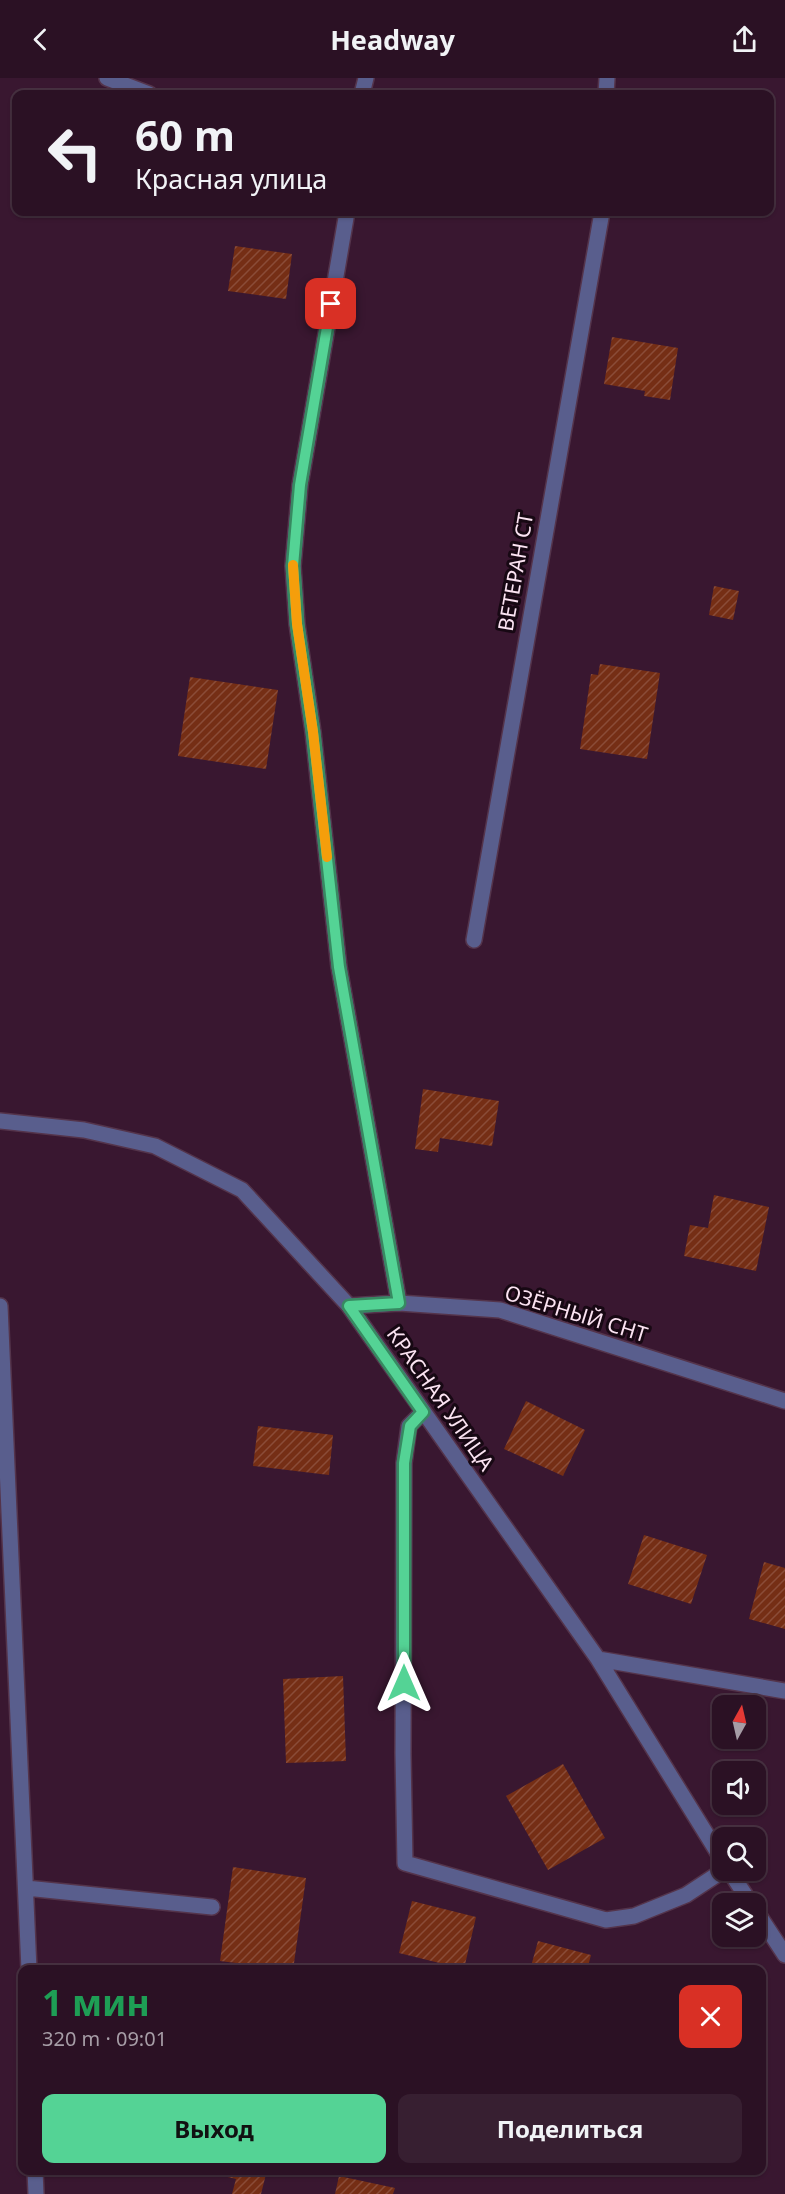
<!DOCTYPE html>
<html lang="ru">
<head>
<meta charset="utf-8">
<style>
  body { margin:0; font-family:"Noto Sans",sans-serif; background:#371f31; color:#f1f3f6; height:100vh; display:flex; flex-direction:column; font-size:22px; white-space:nowrap }
  * { box-sizing:border-box; margin:0 }
  p { font-size:20px; color:#a69da6 }
  .icon { flex:none; width:33px; height:33px; fill:none; stroke:currentColor; stroke-width:2; stroke-linecap:round; stroke-linejoin:round }
  .map { position:relative; flex:1; overflow:hidden }
  .sheet { position:absolute; left:18px; top:1887px; width:748px; height:210px; display:flex; flex-direction:column; background:#2b1124; border-radius:12px; box-shadow:0 2px 4px #0004,0 0 0 2px #473141 }
  .sheet>* { flex:none }
  .guide { position:absolute; left:12px; top:12px; width:762px; height:126px; border-radius:12px; box-shadow:0 2px 4px #0004,0 0 0 2px #473141; background:#2b1124; color:#f1f3f6; overflow:hidden }
  .needle { width:39px; rotate:8deg }
  .tools { position:absolute; left:712px; top:1617px; display:grid; gap:12px }
  .tools a { display:grid; place-items:center; width:54px; height:54px; border-radius:12px; background:#2b1124; box-shadow:0 2px 4px #0004,0 0 0 2px #473141; font-size:30px }
  .pin { position:absolute; display:grid; place-items:center; width:51px; height:51px; color:#fff; margin:-26px; border-radius:12px; box-shadow:0 3px 9px #0006 }
  .me { position:absolute; width:66px; margin:-33px; rotate:0deg; stroke-linejoin:round; filter:drop-shadow(0 0 4px #0008) }
  .turn { display:flex; align-items:center; gap:21px; height:126px; padding:0 24px; font-size:27px }
  .turn .icon { width:78px; height:78px; stroke-width:2.5 }
  .turn b { display:block; font-size:42px; line-height:51px }
  .round { display:grid; place-items:center; flex:none; width:63px; height:63px; border-radius:12px; background:#371f31 }
  .summary { display:flex; align-items:center; justify-content:space-between; height:102px; padding:0 24px }
  h1 { font-size:36px; font-weight:700; line-height:45px; color:#1e9e55 }
  .button { display:flex; gap:12px; margin-top:auto; padding:12px 24px }
  .button a { flex:1; height:69px; border-radius:12px; background:#54d395; color:#111; font-size:24px; font-weight:700; line-height:69px; text-align:center }
  .button a+a { background:#371f31; color:#f1f3f6 }
  header { display:flex; justify-content:space-between; align-items:center; height:78px; padding:0 24px; background:#2b1124; font-size:27px; font-weight:700 }
  .map>svg:first-child { display:block }
  .building { fill:url(#building-hatch) }
  .lines { fill:none; stroke-linecap:round; stroke-linejoin:round }
  .street-casing { stroke:#54344b; stroke-width:18 }
  .street { stroke:#595e8d; stroke-width:15 }
  .route-casing { stroke:#378961; stroke-width:15 }
  .route { stroke:#54d395; stroke-width:10 }
  .slow { stroke:#f59e0b; stroke-width:10 }
  .labels { text-anchor:middle; stroke-width:6; stroke-linejoin:round; paint-order:stroke }
  .street-label { font-size:21px; fill:#fbe3f2; stroke:#170813 }
</style>
</head>
<body>
<header><svg class="icon" aria-label="back" viewBox="0 0 24 24"><path d="M15 5l-7 7 7 7"/></svg>Headway<svg class="icon" aria-label="share" viewBox="0 0 24 24"><path d="M12 15V3M7 8l5-5 5 5M5 13v7h14v-7"/></svg></header>
<div class="map">
<svg width="785" height="2116" viewBox="0 0 785 2116">
  <defs>
    <pattern id="building-hatch" width="6" height="6" patternUnits="userSpaceOnUse" patternTransform="scale(1.5)"><rect width="6" height="6" fill="#752e15"/><path d="M-1 1l2-2M0 6l6-6M5 7l2-2" fill="none" stroke="#8a4c38"/></pattern>
  </defs>
  <rect width="100%" height="100%" fill="#391730"/>
  <path class="building" d="M235,168L292,176L286,221L228,213Z
    M612,259L678,270L670,322L644,318L645,313L604,306Z
    M714,508L739,513L733,542L709,537Z
    M600,586L660,595L647,681L580,671L591,596L598,597Z
    M190,599L278,612L266,691L178,678Z
    M423,1011L499,1023L492,1068L440,1060L438,1074L415,1071Z
    M714,1117L769,1129L756,1193L684,1178L690,1147L708,1150Z
    M526,1323L585,1352L563,1398L504,1371Z
    M258,1348L333,1357L329,1397L253,1388Z
    M644,1457L707,1477L691,1526L628,1506Z
    M764,1484L785,1490V1551L749,1541Z
    M343,1598L346,1683L286,1685L283,1601Z
    M563,1686L605,1760L548,1792L506,1718Z
    M233,1789L306,1800L293,1892L220,1883Z
    M412,1823L476,1839L464,1891L399,1875Z
    M538,1863L591,1877L587,1892H530Z
    M216,2092H267L261,2116H232L236,2101L215,2096Z
    M339,2098L395,2110L393,2116H335Z"/>
  <g class="lines">
    <g class="street-casing">
      <path id="street" d="M107,0L149,16
        M362,16L366,0
        M606,16L607,0
        M347,134L300,407L293,488L297,546L313,654L339,889L399,1225
        M474,862L602,134
        M0,1043L84,1052L155,1068L242,1112L349,1228L598,1581L723,1783
        M0,1228L29,1892
        M349,1228L399,1225L500,1232L785,1323
        M423,1334L409,1348L404,1385L403,1676L405,1785L606,1842L634,1838L686,1817L724,1792
        M598,1581L785,1613
        M729,1792L751,1826
        M26,1810L212,1829
        M756,1833L785,1877
        M35,2092L36,2116"/>
    </g>
    <use href="#street" class="street"/>
  </g>
  <g class="lines">
    <g class="route-casing">
      <path id="route" d="M331,226L300,407L293,488L297,546L313,654L339,889L399,1225L349,1228L423,1334L410,1348L404,1385V1605"/>
    </g>
    <use href="#route" class="route"/>
    <path class="slow" d="M293,487L297,546L313,654L327,779"/>
  </g>
  <g class="labels">
    <g class="street-label">
      <text transform="translate(516 494) rotate(-80)" y="7">ВЕТЕРАН СТ</text>
      <text transform="translate(576 1236) rotate(17)" y="7">ОЗЁРНЫЙ СНТ</text>
      <text transform="translate(440 1321) rotate(55)" y="7">КРАСНАЯ УЛИЦА</text>
    </g>
  </g>
</svg>
<div class="tools">
<a><svg class="needle" viewBox="-14 -14 28 28"><path d="M0-13l5 13h-10z" fill="#e53935"/><path d="M0 13l5-13h-10z" fill="#a69da6"/></svg></a>
<a><svg class="icon" aria-label="sound" viewBox="0 0 24 24"><path d="M4 9h4l5-4v14l-5-4H4zM17 9q2 3 0 6"/></svg></a>
<a><svg class="icon" aria-label="search" viewBox="0 0 24 24"><circle cx="10" cy="10" r="6"/><path d="M15 15l6 6"/></svg></a>
<a><svg class="icon" aria-label="layers" viewBox="0 0 24 24"><path d="M12 4l9 5-9 5-9-5zM3 14l9 5 9-5"/></svg></a>
</div>
<div class="pin" style="left:331px;top:226px;background:#d93025"><svg class="icon" aria-label="arrive" viewBox="0 0 24 24"><path d="M6 21V4h12l-3 4 3 4H6"/></svg></div>
<svg class="me" style="left:404px;top:1605px" viewBox="-20 -20 40 40"><path d="M0-17L14 15 0 8-14 15z" fill="#54d395" stroke="#fff" stroke-width="4"/></svg>
<div class="guide">
<div class="turn"><svg class="icon" aria-label="left" viewBox="0 0 24 24"><path d="M17 20v-9H6M10 6l-5 5 5 5"/></svg><div><b>60 m</b>Красная улица</div></div>
</div>
<section class="sheet">
<div class="summary"><div><h1>1 мин</h1><p>320 m · 09:01</p></div><a class="round" style="background:#d93025;color:#fff"><svg class="icon" aria-label="close" viewBox="0 0 24 24"><path d="M6 6l12 12M18 6L6 18"/></svg></a></div>
<div class="button"><a>Выход</a><a>Поделиться</a></div>
</section>
</div>
</body>
</html>
